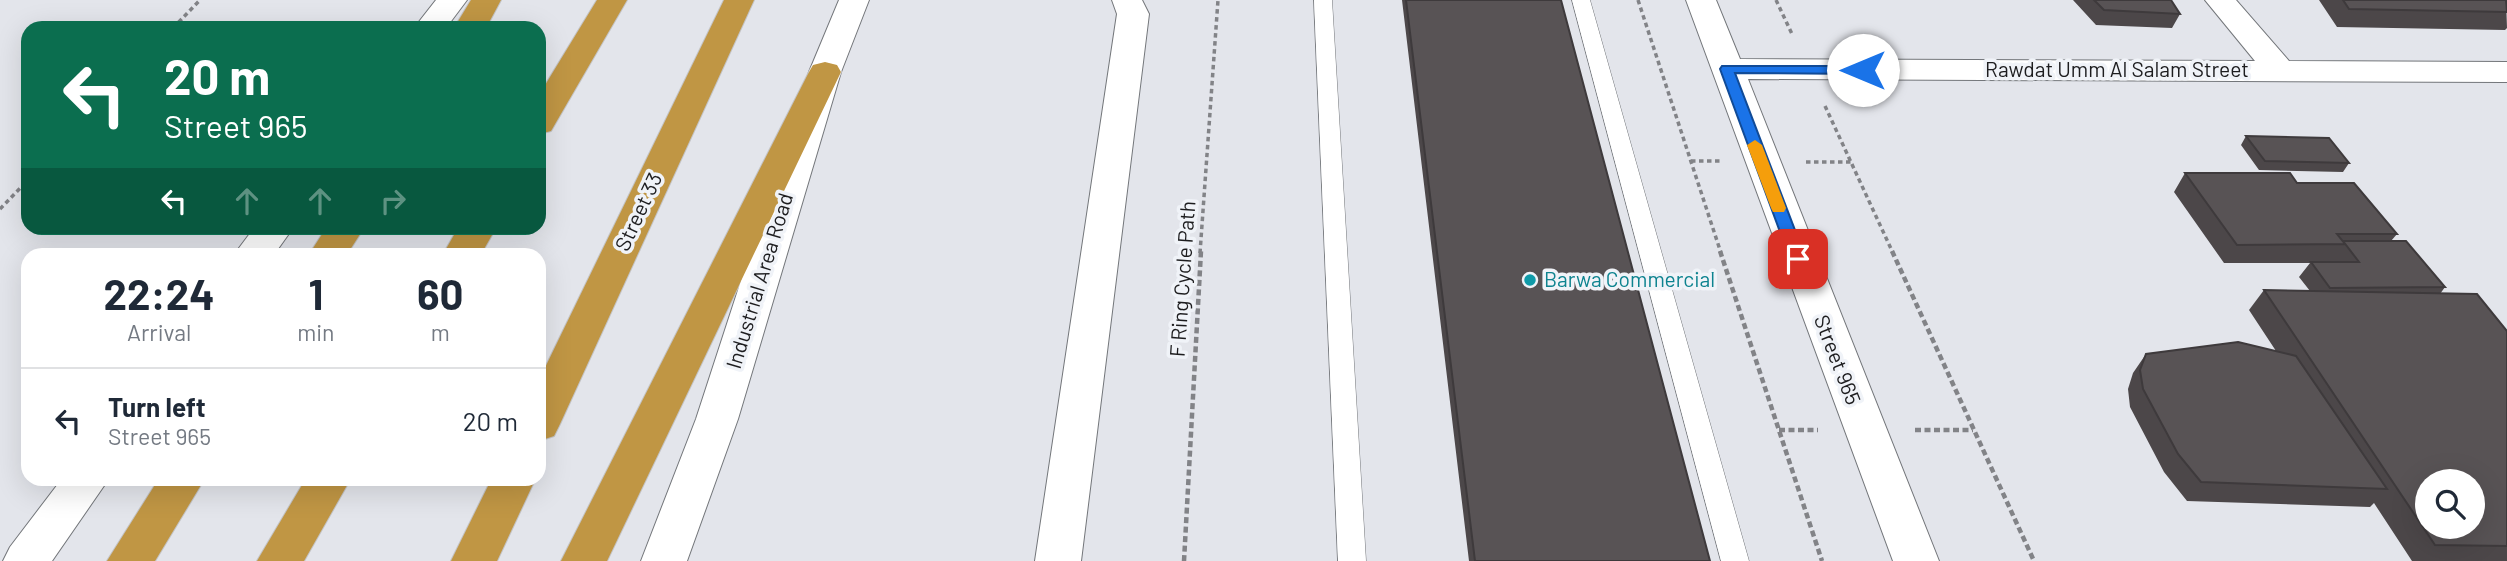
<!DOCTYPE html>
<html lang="en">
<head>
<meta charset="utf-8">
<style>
  body { margin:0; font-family:Barlow,sans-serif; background:#f2f2f3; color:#1f2937; height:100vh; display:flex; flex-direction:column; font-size:26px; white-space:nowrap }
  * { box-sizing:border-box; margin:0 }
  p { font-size:23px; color:#747a83 }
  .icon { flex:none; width:38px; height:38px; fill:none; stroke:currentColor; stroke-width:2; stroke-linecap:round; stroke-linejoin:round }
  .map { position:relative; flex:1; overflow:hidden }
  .side { position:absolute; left:21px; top:248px; width:525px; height:238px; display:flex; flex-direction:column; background:#fff; border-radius:21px; box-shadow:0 7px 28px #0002 }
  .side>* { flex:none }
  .hud { position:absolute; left:21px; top:21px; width:525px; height:214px; border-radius:21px; box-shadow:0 7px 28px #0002; background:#0b6e4f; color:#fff; overflow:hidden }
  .controls { position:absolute; left:2415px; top:469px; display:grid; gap:14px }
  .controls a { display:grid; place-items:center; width:70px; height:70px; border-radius:50%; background:#fff; box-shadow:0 7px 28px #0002; font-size:35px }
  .pin { position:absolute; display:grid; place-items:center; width:60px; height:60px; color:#fff; margin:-30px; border-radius:14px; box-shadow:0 4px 10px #0006 }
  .me { position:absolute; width:77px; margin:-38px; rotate:270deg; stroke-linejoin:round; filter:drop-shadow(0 0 5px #0008) }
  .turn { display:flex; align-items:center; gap:24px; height:147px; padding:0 28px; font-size:32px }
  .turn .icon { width:91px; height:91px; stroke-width:2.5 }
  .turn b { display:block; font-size:49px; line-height:60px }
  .lanes { display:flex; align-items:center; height:66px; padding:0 28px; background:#0003; justify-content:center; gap:35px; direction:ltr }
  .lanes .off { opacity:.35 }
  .eta { display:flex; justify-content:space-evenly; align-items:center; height:119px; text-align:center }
  .eta b { font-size:42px; font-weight:700; line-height:49px }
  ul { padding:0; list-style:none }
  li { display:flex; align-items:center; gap:21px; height:105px; padding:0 28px; border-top:2px solid #e0e1e3 }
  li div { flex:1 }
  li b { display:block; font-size:26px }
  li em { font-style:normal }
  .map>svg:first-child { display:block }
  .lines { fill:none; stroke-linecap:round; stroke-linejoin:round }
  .service-casing { stroke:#73767a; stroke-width:1 }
  .minor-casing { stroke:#73767a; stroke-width:2 }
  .tertiary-casing { stroke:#73767a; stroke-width:2 }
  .trunk-casing { stroke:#c4c4c5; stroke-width:2 }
  .path-far1 { stroke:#828387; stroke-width:3.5; stroke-dasharray:4.5 3.5; stroke-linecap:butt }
  .path { stroke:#828387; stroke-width:4.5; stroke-dasharray:6 3.5; stroke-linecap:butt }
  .service { fill:#fff; fill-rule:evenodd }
  .minor { fill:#fff; fill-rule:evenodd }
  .tertiary { fill:#fff; fill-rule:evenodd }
  .trunk { fill:#c09644; fill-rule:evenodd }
  .wall { fill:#4c4749 }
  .building { fill:#585355; stroke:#3e3a3c; stroke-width:2; fill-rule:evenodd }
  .route { fill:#1a73e8; stroke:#114b97; stroke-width:2 }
  .slow { fill:#f59e0b }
  .culture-dot { fill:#0f9aa8; stroke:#f0f3f8; stroke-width:2.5 }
  .labels { text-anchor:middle; stroke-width:7; stroke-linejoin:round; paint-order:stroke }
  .street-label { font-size:21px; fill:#1d1d1f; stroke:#f0f3f8 }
  .culture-label { font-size:21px; fill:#0d838f; stroke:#f0f3f8; text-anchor:start }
</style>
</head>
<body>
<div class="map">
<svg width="2507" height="561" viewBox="0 0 2507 561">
  <rect width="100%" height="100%" fill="#e3e5eb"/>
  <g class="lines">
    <g class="service-casing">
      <path id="service" d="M1314,0H1332L1366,561H1338Z
        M1572,0H1590L1749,561H1721Z"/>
    </g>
    <g class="minor-casing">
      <path id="minor" d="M1686,0H1716L1740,59L2255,61L2205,0H2236L2289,61L2507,62V82L1748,79L1939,561H1893Z"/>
    </g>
    <g class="tertiary-casing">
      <path id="tertiary" d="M436,0H467L446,28H414Z
        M839,0H869L841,72L738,419L687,561H641L696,419L809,72Z
        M1112,0H1142L1149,14L1081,561H1035L1117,14Z
        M254,228H293L273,256H233Z
        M61,480H108L52,561H3L10,547Z"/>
    </g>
    <g class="trunk-casing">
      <path id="trunk" d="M471,0H501L486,28H454Z
        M597,0H627L551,131L539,134V95Z
        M724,0H754L560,424L554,436L539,441V380Z
        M825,62L837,65L841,72L607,561H561L809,72L813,65Z
        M326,228H364L346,256H308Z
        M458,228H496L480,256H442Z
        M158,480H204L155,561H107Z
        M305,480H350L304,561H257Z
        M491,480H535L497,561H451Z"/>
    </g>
    <path class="path-far1" d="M1638,0L1721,253
      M1776,0L1792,34
      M173,28L200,0
      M1825,106L1893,253
      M1691,161H1720
      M1806,162H1851
      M0,209L28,180
      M1200,253L1218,0"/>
    <path class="path" d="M1720,251L1822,561
      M1892,251L2034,561
      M1779,430H1818
      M1915,430H1973
      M1184,561L1201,251"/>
    <use href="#service" class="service"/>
    <use href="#minor" class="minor"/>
    <use href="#tertiary" class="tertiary"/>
    <use href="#trunk" class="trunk"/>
  </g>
  <path class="wall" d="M1402,0H1561L1710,561H1469Z
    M2073,0H2171L2180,14L2172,28L2096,25Z
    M2319,0H2506L2507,28L2505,30L2337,27Z
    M2246,136L2349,163L2343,172L2259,170L2241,145Z
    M2185,173L2297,183L2397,234L2391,241L2445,287L2440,294L2507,331V561H2412L2374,503L2370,507L2187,501L2164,472L2130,407L2128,389L2133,373L2146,354L2276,351L2249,310L2264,290L2310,291L2299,277L2310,263H2224L2174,192Z"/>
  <path class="building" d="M1406,0H1561L1710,561H1475Z
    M2094,0H2171L2180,14L2104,10Z
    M2343,0H2506L2507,12L2349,9Z
    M2246,136L2329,138L2349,163L2265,161Z
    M2185,173H2290L2297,183H2354L2397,234H2337L2345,244L2237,245Z
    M2343,241H2406L2445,287L2330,288L2311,262H2359Z
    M2264,290L2477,294L2507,331V546L2435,545ZM2427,481H2473V527H2427Z
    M2238,342L2296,356L2387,489L2201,482L2178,454L2143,389L2140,370L2146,354Z"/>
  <path class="route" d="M1722,66H1863L1870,70L1863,74L1735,73L1806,259L1804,263L1798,265L1790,259L1720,69Z"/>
  <path class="slow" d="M1755,140L1762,145L1786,208L1784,212H1773L1771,208L1747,145Z"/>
  <circle class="culture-dot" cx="1530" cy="280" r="7"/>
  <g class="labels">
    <g class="street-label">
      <text x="2117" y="77">Rawdat Umm Al Salam Street</text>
      <text transform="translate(639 212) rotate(-65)" y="7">Street 33</text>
      <text transform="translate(1183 279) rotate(-86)" y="7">F Ring Cycle Path</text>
      <text transform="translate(760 281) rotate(-73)" y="7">Industrial Area Road</text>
      <text transform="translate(1837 360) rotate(69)" y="7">Street 965</text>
    </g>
    <g class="culture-label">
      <text x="1544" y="287">Barwa Commercial</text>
    </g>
  </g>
</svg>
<div class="controls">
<a><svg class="icon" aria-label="search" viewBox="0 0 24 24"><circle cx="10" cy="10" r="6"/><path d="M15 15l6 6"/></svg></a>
</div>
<div class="pin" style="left:1798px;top:259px;background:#d93025"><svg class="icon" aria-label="arrive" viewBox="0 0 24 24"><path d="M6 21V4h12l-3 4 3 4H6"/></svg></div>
<svg class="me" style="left:1863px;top:70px" viewBox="-20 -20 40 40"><circle r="19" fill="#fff"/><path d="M0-13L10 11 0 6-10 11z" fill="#1a73e8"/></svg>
<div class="hud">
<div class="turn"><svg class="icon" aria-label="left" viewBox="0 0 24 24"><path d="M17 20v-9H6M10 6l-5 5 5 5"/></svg><div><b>20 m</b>Street 965</div></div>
<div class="lanes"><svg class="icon" aria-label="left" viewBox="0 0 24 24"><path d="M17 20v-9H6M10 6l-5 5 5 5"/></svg><svg class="icon off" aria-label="ahead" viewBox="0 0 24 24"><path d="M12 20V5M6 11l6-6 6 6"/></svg><svg class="icon off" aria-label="ahead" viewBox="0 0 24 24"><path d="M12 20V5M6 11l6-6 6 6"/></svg><svg class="icon off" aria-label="right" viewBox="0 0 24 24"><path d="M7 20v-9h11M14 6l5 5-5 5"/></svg></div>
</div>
<section class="side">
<div class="eta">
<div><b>22:24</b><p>Arrival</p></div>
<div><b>1</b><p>min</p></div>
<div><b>60</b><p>m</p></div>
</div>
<ul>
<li><svg class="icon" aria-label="left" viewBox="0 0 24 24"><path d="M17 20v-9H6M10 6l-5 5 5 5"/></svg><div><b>Turn left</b><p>Street 965</p></div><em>20 m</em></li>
</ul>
</section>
</div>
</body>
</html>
